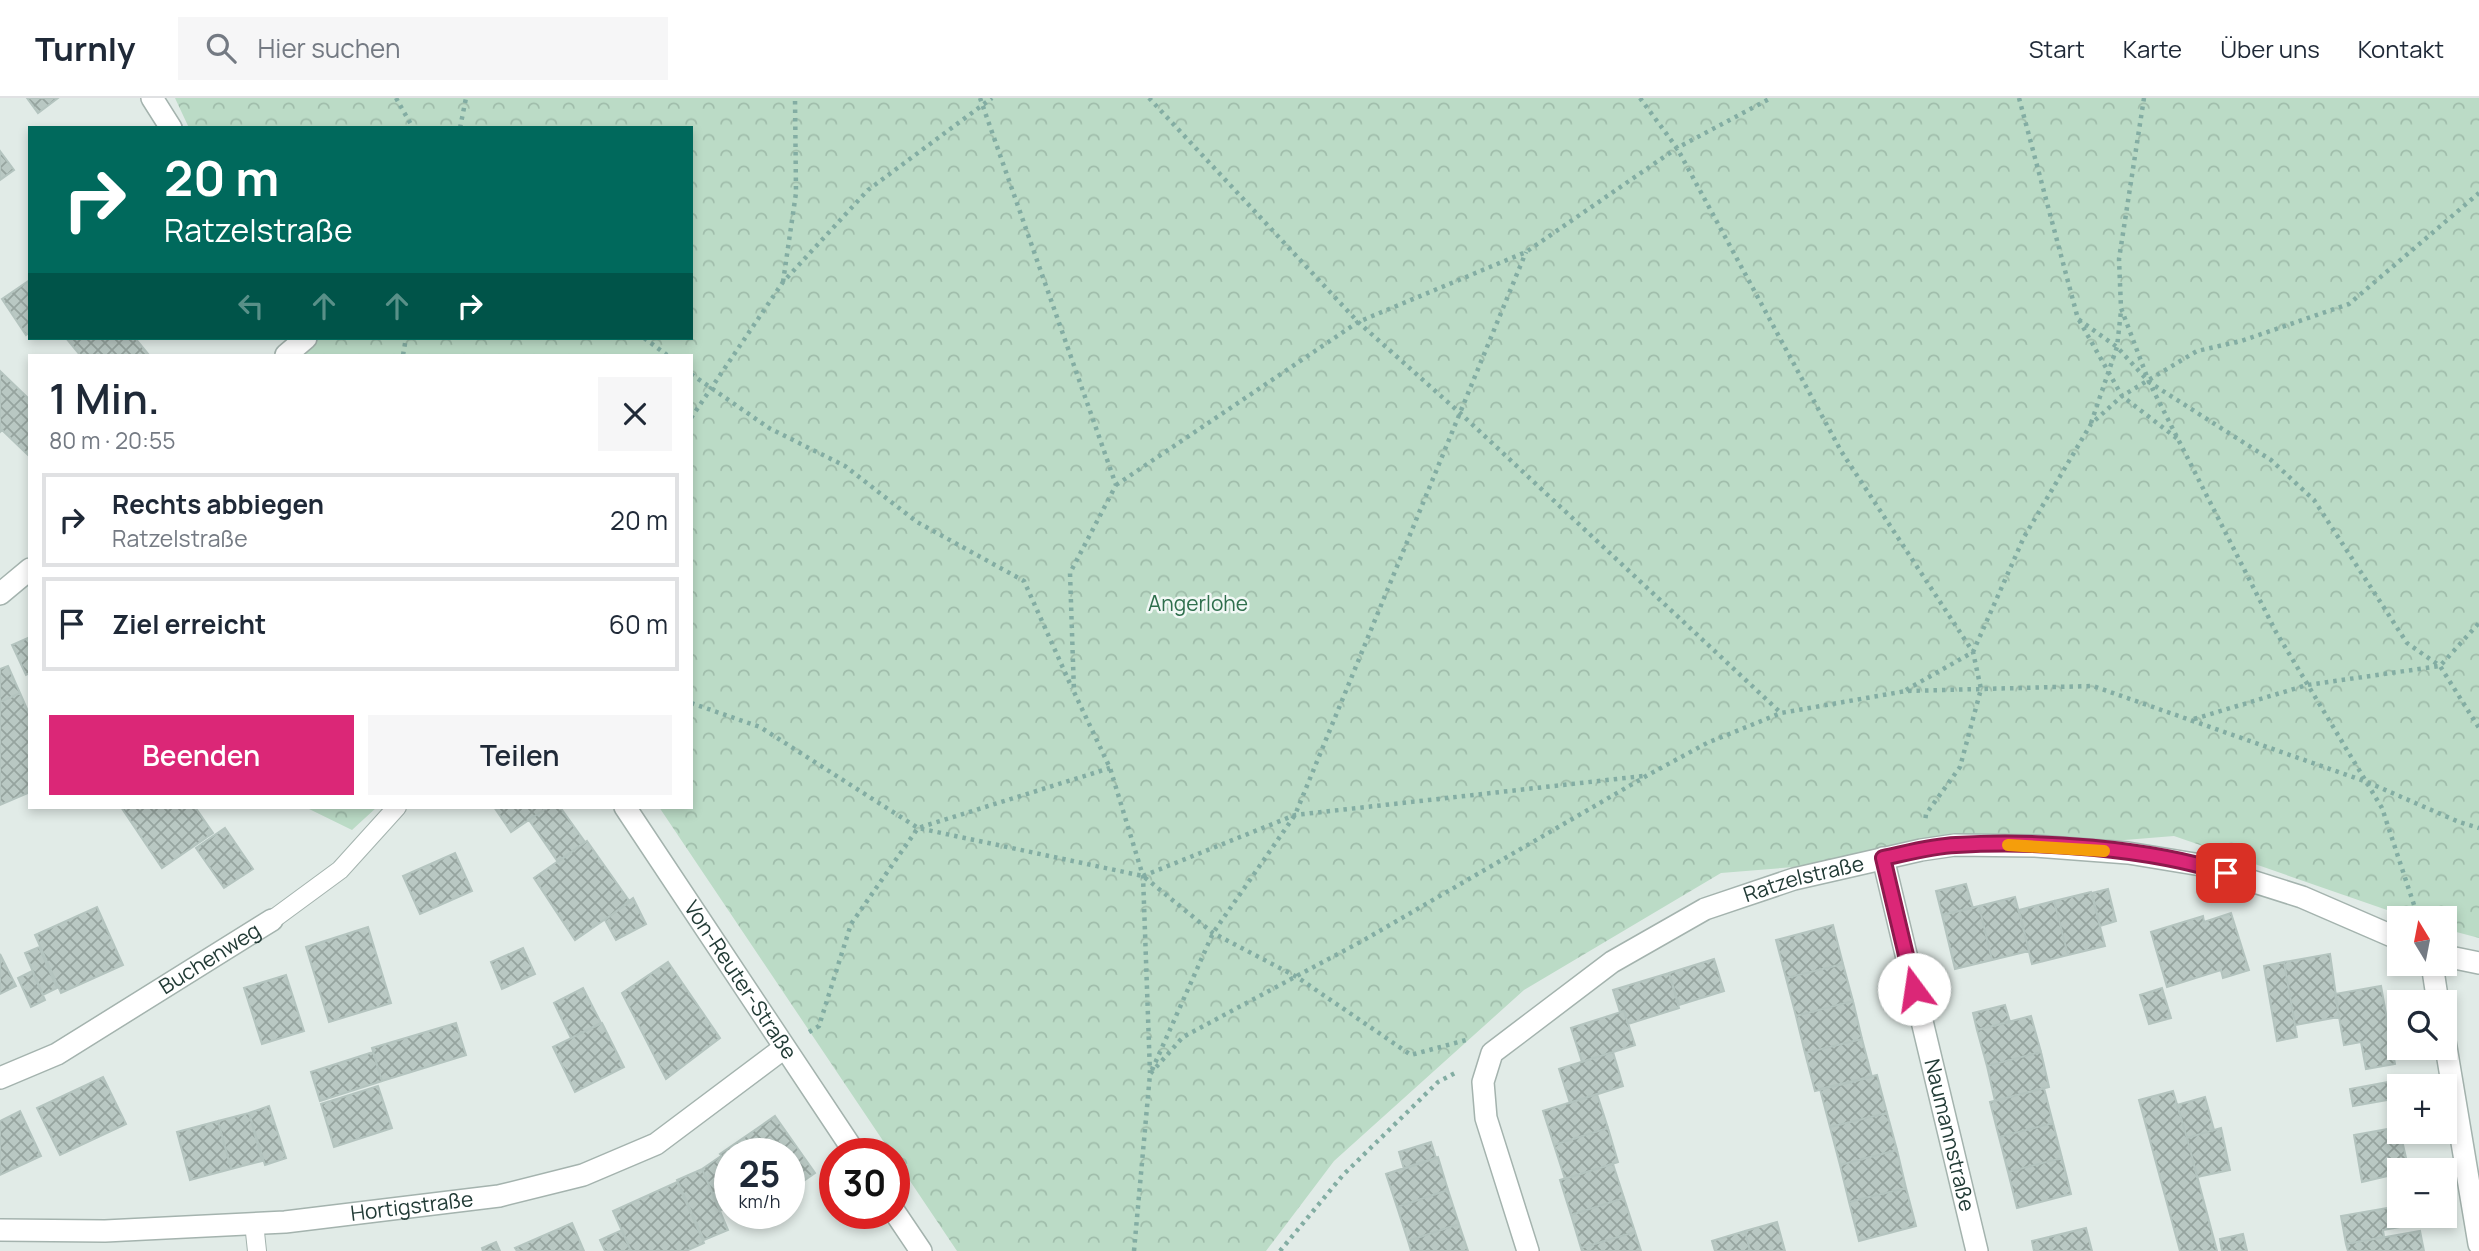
<!DOCTYPE html>
<html lang="de">
<head>
<meta charset="utf-8">
<style>
  body { margin:0; font-family:Manrope,sans-serif; background:#f6f6f7; color:#1f2937; height:100vh; display:flex; flex-direction:column; font-size:26px; white-space:nowrap }
  * { box-sizing:border-box; margin:0 }
  p { font-size:23px; color:#747a83 }
  .icon { flex:none; width:38px; height:38px; fill:none; stroke:currentColor; stroke-width:2; stroke-linecap:round; stroke-linejoin:round }
  .map { position:relative; flex:1; overflow:hidden }
  .details { position:absolute; left:28px; top:256px; width:665px; height:455px; display:flex; flex-direction:column; background:#fff; border-radius:0px; box-shadow:0 4px 10px #0003 }
  .details>* { flex:none }
  .banner { position:absolute; left:28px; top:28px; width:665px; height:214px; border-radius:0px; box-shadow:0 4px 10px #0003; background:#00695c; color:#fff; overflow:hidden }
  .needle { width:46px; rotate:350deg }
  .tools { position:absolute; left:2387px; top:808px; display:grid; gap:14px }
  .tools a { display:grid; place-items:center; width:70px; height:70px; border-radius:0px; background:#fff; box-shadow:0 4px 10px #0003; font-size:35px }
  .speed { position:absolute; left:714px; top:1040px; display:flex; gap:14px; font-size:35px; font-weight:700; text-align:center }
  .speed>* { display:grid; place-content:center; width:91px; height:91px; border-radius:50%; background:#fff; box-shadow:0 4px 10px #0003; line-height:1 }
  .speed small { font-size:18px; font-weight:400 }
  .speed .limit { border:10px solid #d22; background:#fff; color:#111 }
  .pin { position:absolute; display:grid; place-items:center; width:60px; height:60px; color:#fff; margin:-30px; border-radius:14px; box-shadow:0 4px 10px #0006 }
  .me { position:absolute; width:77px; margin:-38px; rotate:346deg; stroke-linejoin:round; filter:drop-shadow(0 0 5px #0008) }
  .turn { display:flex; align-items:center; gap:24px; height:147px; padding:0 21px; font-size:32px }
  .turn .icon { width:91px; height:91px; stroke-width:2.5 }
  .turn b { display:block; font-size:49px; line-height:60px }
  .lanes { display:flex; align-items:center; height:66px; padding:0 21px; background:#0003; justify-content:center; gap:35px; direction:ltr }
  .lanes .off { opacity:.35 }
  .round { display:grid; place-items:center; flex:none; width:74px; height:74px; border-radius:0px; background:#f6f6f7 }
  .headline { display:flex; align-items:center; justify-content:space-between; height:119px; padding:0 21px }
  h1 { font-size:42px; font-weight:600; line-height:52px }
  .primary-button { display:flex; gap:14px; margin-top:auto; padding:14px 21px }
  .primary-button a { flex:1; height:80px; border-radius:0px; background:#db2777; color:#fff; font-size:28px; font-weight:600; line-height:80px; text-align:center }
  .primary-button a+a { background:#f6f6f7; color:#1f2937 }
  ul { padding:0; list-style:none }
  li { display:flex; align-items:center; gap:21px; height:94px; margin:0 14px 10px; padding:0 7px; border:4px solid #e0e1e3; border-radius:0px }
  li div { flex:1 }
  li b { display:block; font-size:26px }
  li em { font-style:normal }
  header { display:flex; align-items:center; gap:42px; box-sizing:border-box; height:98px; padding:0 35px; background:#fff; border-bottom:2px solid #e0e1e3 }
  header strong { font-size:33px }
  nav { display:flex; gap:38px; margin-inline-start:auto; font-size:24px }
  .search { width:490px; height:63px; background:#f6f6f7; display:flex; align-items:center; gap:18px; box-sizing:border-box; padding:0 24px; border-radius:0px; color:#747a83; font-size:26px }
  .map>svg:first-child { display:block }
  .forest { fill:url(#forest-crowns) }
  .building { fill:url(#building-cross-hatch); stroke:#b4c4bf; stroke-width:2 }
  .lines { fill:none; stroke-linecap:round; stroke-linejoin:round }
  .service-casing { stroke:#a4b3ae; stroke-width:20 }
  .minor-casing { stroke:#a4b3ae; stroke-width:24 }
  .path { stroke:#83ada3; stroke-width:4.5; stroke-dasharray:3.5 5; stroke-linecap:butt }
  .service { stroke:#fff; stroke-width:18 }
  .minor { stroke:#fff; stroke-width:21 }
  .route-casing { stroke:#8e194d; stroke-width:18 }
  .route { stroke:#db2777; stroke-width:12 }
  .slow { stroke:#f59e0b; stroke-width:12 }
  .labels { text-anchor:middle; stroke-width:5; stroke-linejoin:round; paint-order:stroke }
  .park-label { font-size:21px; fill:#2f6f4d; stroke:#f1f8f5 }
  .street-label { font-size:21px; fill:#223b36; stroke:#f1f8f5 }
</style>
</head>
<body>
<header>
<strong>Turnly</strong>
<div class="search"><svg class="icon" aria-label="search" viewBox="0 0 24 24"><circle cx="10" cy="10" r="6"/><path d="M15 15l6 6"/></svg>Hier suchen</div>
<nav><a>Start</a><a>Karte</a><a>Über uns</a><a>Kontakt</a></nav>
</header>
<div class="map">
<svg width="2479" height="1153" viewBox="0 0 2479 1153">
  <defs>
    <pattern id="forest-crowns" width="20" height="18" patternUnits="userSpaceOnUse" patternTransform="scale(1.75)"><rect width="20" height="18" fill="#bbdbc6"/><path d="M2 6a3 3 0 1 1 6 0M12 15a3 3 0 1 1 6 0" fill="none" stroke="#a0bdab"/></pattern>
    <pattern id="building-cross-hatch" width="8" height="8" patternUnits="userSpaceOnUse" patternTransform="scale(1.75)"><rect width="8" height="8" fill="#b9c8c3"/><path d="M0 0l8 8M0 8l8-8" fill="none" stroke="#96a49f"/></pattern>
  </defs>
  <rect width="100%" height="100%" fill="#e1ebe7"/>
  <path class="forest" d="M175,0H2479V840L2445,831V821H2413L2174,738L1721,775L1524,892L1334,1063L1266,1153H957L659,709H691V257H299L291,240H691V30H189Z
    M305,709H377L352,732Z"/>
  <path class="building" d="M27,0H58L38,15Z
    M0,53L14,72L0,82Z
    M30,182V234L26,237L2,201Z
    M66,240H135L149,257H80Z
    M0,273L30,302V359L2,332L0,334Z
    M30,539V575L26,577L12,547Z
    M8,568L20,595L0,604V571Z
    M20,595L30,618V694L0,707V604Z
    M121,709H195L213,735L162,770Z
    M494,709H548L511,734Z
    M548,709H560L585,744L558,764L529,722Z
    M225,730L253,771L224,790L196,750Z
    M587,743L630,804L575,842L534,780Z
    M455,755L472,793L420,816L403,778Z
    M1966,786L1973,810L1942,817L1936,793Z
    M2108,791L2116,823L2100,828L2092,795Z
    M2091,794L2105,848L2068,857L2054,803Z
    M2015,799L2029,853L1992,862L1979,808Z
    M633,800L646,826L616,842L605,822Z
    M2054,803L2068,857L2032,866L2019,812Z
    M1979,808L1992,862L1955,871L1942,817Z
    M97,809L123,867L61,895L35,837Z
    M2231,815L2249,872L2223,880L2221,872L2167,889L2151,834L2203,818L2204,824Z
    M1833,827L1843,866L1786,880L1776,842Z
    M368,829L391,905L329,924L306,849Z
    M39,849L57,890L43,897L25,855Z
    M523,850L535,876L502,891L491,864Z
    M0,856L16,888L0,896Z
    M2330,856L2339,919L2295,927L2284,864Z
    M1714,861L1724,893L1679,907L1669,875Z
    M668,864L720,940L666,981L622,895Z
    M2284,864L2297,939L2277,943L2264,868Z
    M1843,866L1853,903L1796,918L1786,880Z
    M32,873L45,902L31,909L18,880Z
    M1669,875L1679,910L1628,926L1624,913L1620,914L1613,892Z
    M286,877L304,933L262,946L244,890Z
    M2381,888L2395,966L2366,971L2361,944L2344,947L2335,896Z
    M583,890L601,925L571,940L554,905Z
    M2162,890L2171,920L2149,926L2140,897Z
    M1853,903L1862,941L1805,955L1796,918Z
    M2005,907L2010,924L1977,932L1973,915Z
    M1624,913L1635,947L1582,964L1571,930Z
    M2031,918L2041,954L1987,968L1977,932Z
    M456,925L466,957L382,983L372,950Z
    M602,925L624,969L575,994L553,949Z
    M1862,941L1872,979L1815,993L1805,955Z
    M373,954L382,983L320,1003L311,974Z
    M1613,954L1623,988L1570,1005L1559,971Z
    M2041,954L2049,989L1995,1003L1987,968Z
    M1877,977L1887,1015L1830,1029L1820,991Z
    M103,979L126,1026L60,1057L37,1010Z
    M2399,982V1000L2353,1008L2350,991Z
    M378,988L392,1030L334,1049L321,1006Z
    M2044,990L2053,1025L1999,1039L1990,1004Z
    M2173,993L2187,1040L2217,1153H2180L2139,1002Z
    M1597,996L1608,1030L1554,1047L1543,1013Z
    M2205,999L2214,1032L2187,1040L2177,1007Z
    M269,1008L286,1060L265,1067L249,1015Z
    M20,1013L41,1058L0,1077V1023Z
    M249,1015L262,1063L231,1071L218,1023Z
    M1887,1015L1897,1052L1840,1067L1830,1029Z
    M775,1018L815,1075L789,1093V1055H730V1069L720,1056Z
    M218,1023L231,1071L190,1082L177,1034Z
    M2053,1025L2062,1060L2008,1074L1999,1039Z
    M2399,1029L2409,1073L2362,1084L2354,1037Z
    M1608,1030L1618,1064L1565,1081L1554,1047Z
    M2221,1030L2230,1072L2197,1079L2187,1040Z
    M1431,1044L1436,1060L1404,1071L1399,1054Z
    M1897,1052L1906,1090L1849,1104L1840,1067Z
    M721,1058L730,1069V1107L720,1113L702,1071Z
    M1438,1059L1448,1092L1397,1109L1386,1076Z
    M2062,1060L2071,1096L2017,1110L2008,1074Z
    M1613,1066L1624,1100L1571,1117L1560,1082Z
    M702,1071L728,1132L704,1142L677,1082Z
    M677,1084L704,1145L686,1153H631L613,1113Z
    M1906,1090L1916,1128L1859,1143L1849,1104Z
    M1448,1092L1459,1126L1408,1143L1397,1109Z
    M1624,1100L1635,1134L1581,1150L1571,1117Z
    M2399,1108V1118H2404L2406,1128L2383,1132L2384,1139L2346,1146L2341,1118Z
    M1777,1124L1785,1153H1750L1745,1133Z
    M572,1125L584,1153H517L515,1150Z
    M1459,1126L1468,1153H1411L1408,1143Z
    M2086,1130L2092,1153H2034L2032,1143Z
    M622,1132L631,1153H605L600,1142Z
    M1745,1133L1750,1153H1715L1712,1143Z
    M2420,1133L2424,1153H2348L2346,1146Z
    M1635,1134L1641,1153H1582L1581,1150Z
    M2243,1136L2247,1153H2222L2220,1141Z
    M496,1144L500,1153H483L482,1150Z"/>
  <g class="lines">
    <g class="service-casing">
      <path id="service" d="M272,822L340,772L397,709
        M254,1125L257,1153"/>
    </g>
    <g class="minor-casing">
      <g id="minor">
        <path d="M152,0L171,30"/>
        <path d="M286,257L306,240"/>
        <path d="M0,496L30,471"/>
        <path id="s1" d="M625,709L855,1055"/>
        <path id="s2" d="M1883,760L1977,1153"/>
        <path d="M2445,858L2479,865"/>
        <path d="M2432,866L2438,905"/>
        <path d="M2445,943L2479,1146"/>
        <path id="s3" d="M0,980L57,956L272,822"/>
        <path d="M894,1113L921,1153"/>
        <path id="s4" d="M0,1132L105,1133L285,1124L499,1098L583,1077L656,1046L784,950"/>
        <path id="s5" d="M1528,1153L1486,1020L1483,984L1492,955L1612,864L1705,811L1794,781L1921,752L1955,747L2035,748L2128,755L2201,767L2302,799L2399,841"/>
      </g>
    </g>
    <path class="path" d="M396,0L413,30
      M980,0L1116,387L1070,475L1074,594L1110,670L1143,778L1150,975
      M1149,0L1358,224L1460,315L1781,615
      M1640,0L1677,50L1841,353L1973,554L1981,591L1960,669L1926,716L1925,724
      M2019,0L2078,221L2117,249L2149,284L2271,362L2314,402L2407,545L2440,568L2479,630
      M2144,0L2119,161L2121,210L2149,284L2276,534L2382,710L2418,819
      M460,30L466,0
      M783,184L796,95L795,0
      M2079,222L2122,298L2179,342
      M644,240L667,257
      M403,257L406,240
      M691,276L769,330L845,368L917,424L1024,483L1072,590
      M691,320L783,184L868,92L992,0
      M2091,325L2117,249L2121,213
      M1116,387L1358,224L1526,154L1677,50L1771,0
      M1906,592L1973,554L2024,439L2091,326L2122,298L2197,253L2241,243L2349,206L2479,95
      M691,605L760,629L918,730L1143,778L1213,835L1297,879L1411,957L1466,942
      M2194,621L2307,587L2440,568L2479,525
      M1143,778L1295,717L1643,678
      M809,934L819,928L851,826L918,730L1110,670
      M1152,972L1213,835L1295,717L1526,154
      M1134,1153L1150,976L1183,939L1364,842L1648,677L1707,645L1781,615L1906,593L2093,588L2367,684L2459,724L2479,730
      M1280,1153L1343,1077L1438,984L1455,975"/>
    <use href="#service" class="service"/>
    <use href="#minor" class="minor"/>
  </g>
  <g class="lines">
    <g class="route-casing">
      <path id="route" d="M1914,891L1883,760C1907,755 1932,748 1956,747C2037,742 2149,750 2226,775"/>
    </g>
    <use href="#route" class="route"/>
    <path class="slow" d="M2008,747L2104,753"/>
  </g>
  <g class="labels">
    <g class="park-label">
      <text x="1198" y="513">Angerlohe</text>
    </g>
    <g class="street-label">
      <text dy="7" stroke="none"><textPath href="#s5" startOffset="567">Ratzelstraße</textPath></text>
      <text dy="7" stroke="none"><textPath href="#s3" startOffset="242">Buchenweg</textPath></text>
      <text dy="7" stroke="none"><textPath href="#s1" startOffset="208">Von-Reuter-Straße</textPath></text>
      <text dy="7" stroke="none"><textPath href="#s2" startOffset="285">Naumannstraße</textPath></text>
      <text dy="7" stroke="none"><textPath href="#s4" startOffset="413">Hortigstraße</textPath></text>
    </g>
  </g>
</svg>
<div class="tools">
<a><svg class="needle" viewBox="-14 -14 28 28"><path d="M0-13l5 13h-10z" fill="#e53935"/><path d="M0 13l5-13h-10z" fill="#747a83"/></svg></a>
<a><svg class="icon" aria-label="search" viewBox="0 0 24 24"><circle cx="10" cy="10" r="6"/><path d="M15 15l6 6"/></svg></a>
<a>+</a>
<a>−</a>
</div>
<div class="speed"><div>25<small>km/h</small></div><div class="limit">30</div></div>
<div class="pin" style="left:2226px;top:775px;background:#d93025"><svg class="icon" aria-label="arrive" viewBox="0 0 24 24"><path d="M6 21V4h12l-3 4 3 4H6"/></svg></div>
<svg class="me" style="left:1914px;top:891px" viewBox="-20 -20 40 40"><circle r="19" fill="#fff"/><path d="M0-13L10 11 0 6-10 11z" fill="#db2777"/></svg>
<div class="banner">
<div class="turn"><svg class="icon" aria-label="right" viewBox="0 0 24 24"><path d="M7 20v-9h11M14 6l5 5-5 5"/></svg><div><b>20 m</b>Ratzelstraße</div></div>
<div class="lanes"><svg class="icon off" aria-label="left" viewBox="0 0 24 24"><path d="M17 20v-9H6M10 6l-5 5 5 5"/></svg><svg class="icon off" aria-label="ahead" viewBox="0 0 24 24"><path d="M12 20V5M6 11l6-6 6 6"/></svg><svg class="icon off" aria-label="ahead" viewBox="0 0 24 24"><path d="M12 20V5M6 11l6-6 6 6"/></svg><svg class="icon" aria-label="right" viewBox="0 0 24 24"><path d="M7 20v-9h11M14 6l5 5-5 5"/></svg></div>
</div>
<section class="details">
<div class="headline"><div><h1>1 Min.</h1><p>80 m · 20:55</p></div><a class="round"><svg class="icon" aria-label="close" viewBox="0 0 24 24"><path d="M6 6l12 12M18 6L6 18"/></svg></a></div>
<ul>
<li><svg class="icon" aria-label="right" viewBox="0 0 24 24"><path d="M7 20v-9h11M14 6l5 5-5 5"/></svg><div><b>Rechts abbiegen</b><p>Ratzelstraße</p></div><em>20 m</em></li>
<li><svg class="icon" aria-label="arrive" viewBox="0 0 24 24"><path d="M6 21V4h12l-3 4 3 4H6"/></svg><div><b>Ziel erreicht</b></div><em>60 m</em></li>
</ul>
<div class="primary-button"><a>Beenden</a><a>Teilen</a></div>
</section>
</div>
</body>
</html>
